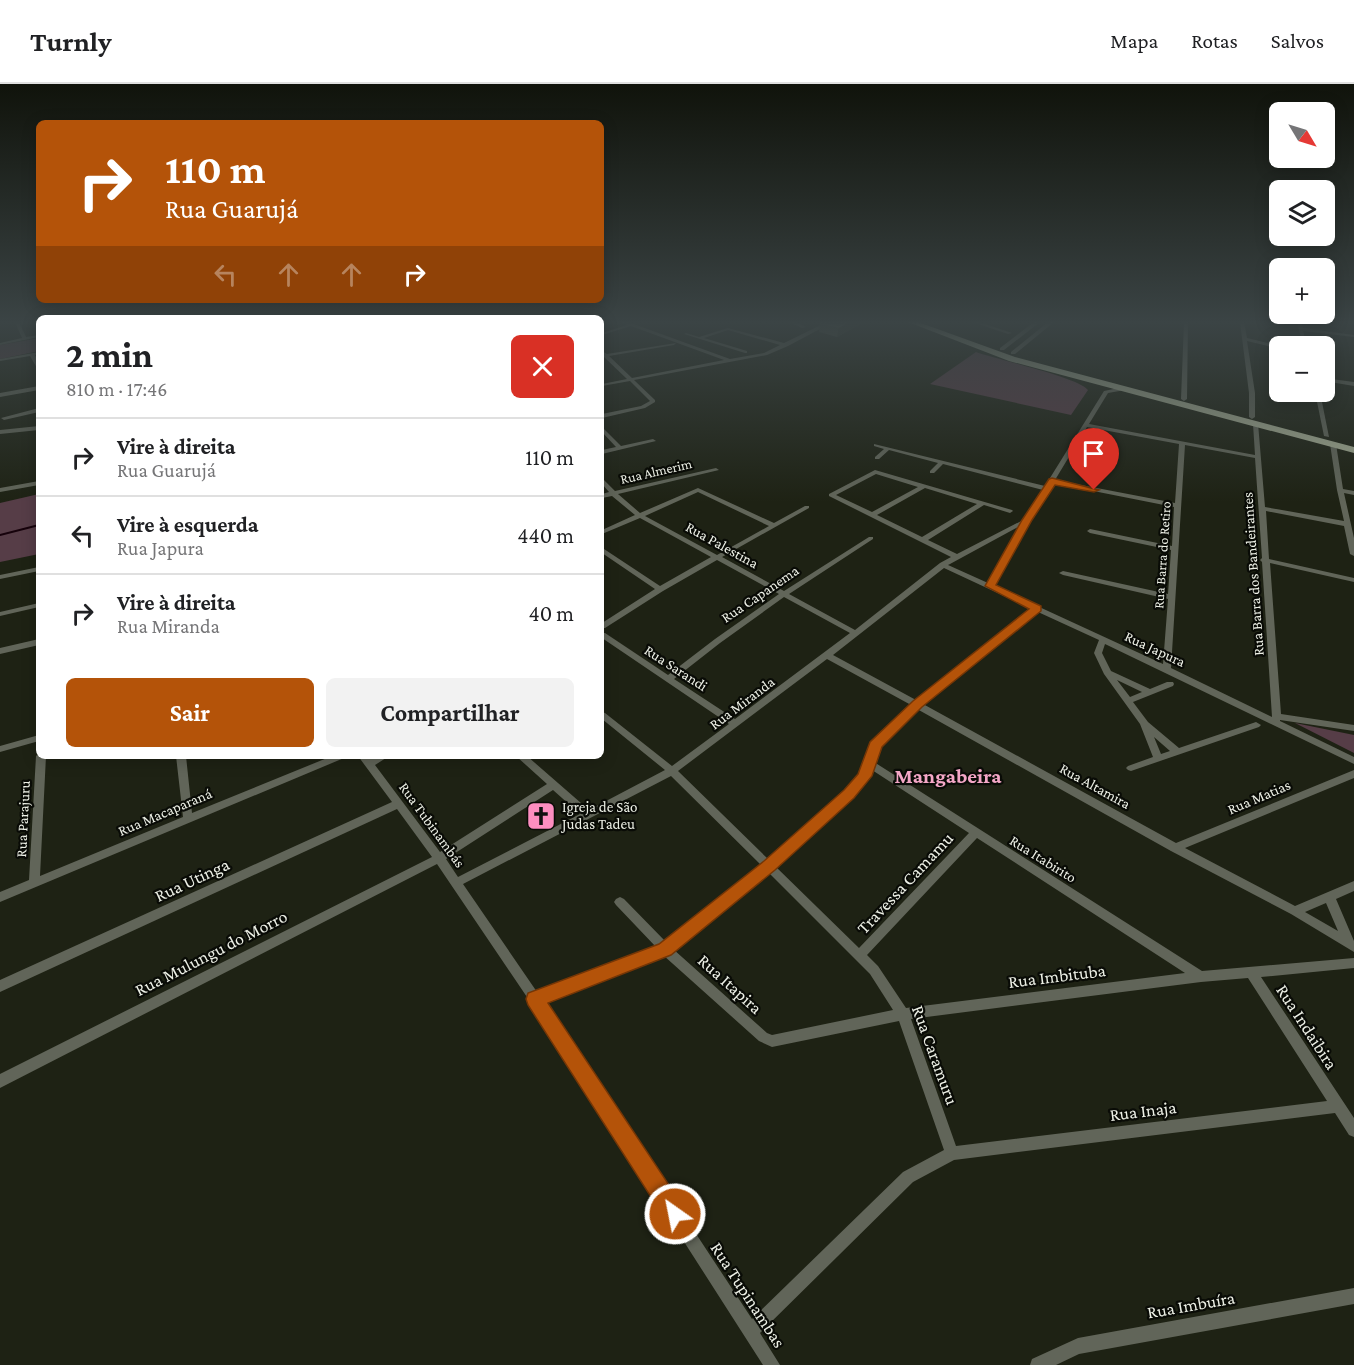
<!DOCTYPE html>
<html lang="pt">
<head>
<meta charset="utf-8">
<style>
  body { margin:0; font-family:"Crimson Pro",serif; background:#f2f2f2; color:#202124; height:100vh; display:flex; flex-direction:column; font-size:22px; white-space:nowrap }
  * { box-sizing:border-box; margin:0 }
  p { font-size:20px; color:#757577 }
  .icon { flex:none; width:33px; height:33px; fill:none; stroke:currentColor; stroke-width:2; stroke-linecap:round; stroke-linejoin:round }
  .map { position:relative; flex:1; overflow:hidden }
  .drawer { position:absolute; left:36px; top:231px; width:568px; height:444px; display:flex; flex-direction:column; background:#fff; border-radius:9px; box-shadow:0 3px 15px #0003 }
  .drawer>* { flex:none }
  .guide { position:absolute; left:36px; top:36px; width:568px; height:183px; border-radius:9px; box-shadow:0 3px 15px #0003; background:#b45309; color:#fff; overflow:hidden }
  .needle { width:39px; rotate:128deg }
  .buttons { position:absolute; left:1269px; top:18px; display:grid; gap:12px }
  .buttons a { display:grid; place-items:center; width:66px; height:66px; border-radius:9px; background:#fff; box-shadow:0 3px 15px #0003; font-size:30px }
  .pin { position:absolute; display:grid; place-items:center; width:51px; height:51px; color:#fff; margin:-62px -26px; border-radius:50% 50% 50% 0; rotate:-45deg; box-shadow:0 0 6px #0007 }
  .pin .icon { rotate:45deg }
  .me { position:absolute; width:66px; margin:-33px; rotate:327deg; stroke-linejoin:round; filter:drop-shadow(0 0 4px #0008) }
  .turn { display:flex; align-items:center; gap:21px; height:126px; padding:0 30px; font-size:27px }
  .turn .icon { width:78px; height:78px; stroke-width:2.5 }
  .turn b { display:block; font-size:42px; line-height:51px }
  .lanes { display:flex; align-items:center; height:57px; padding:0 30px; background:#0003; justify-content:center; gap:30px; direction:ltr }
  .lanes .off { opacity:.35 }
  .round { display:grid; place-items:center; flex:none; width:63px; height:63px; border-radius:9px; background:#f2f2f2 }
  .head { display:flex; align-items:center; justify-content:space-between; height:102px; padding:0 30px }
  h1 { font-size:36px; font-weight:700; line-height:45px }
  .primary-button { display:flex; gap:12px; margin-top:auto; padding:12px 30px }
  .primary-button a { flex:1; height:69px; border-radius:9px; background:#b45309; color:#fff; font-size:24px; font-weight:700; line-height:69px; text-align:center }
  .primary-button a+a { background:#f2f2f2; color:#202124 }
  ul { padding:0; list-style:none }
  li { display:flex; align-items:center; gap:18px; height:78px; padding:0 30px; border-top:2px solid #e0e0e0 }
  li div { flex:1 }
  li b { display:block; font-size:22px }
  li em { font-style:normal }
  header { display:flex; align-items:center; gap:36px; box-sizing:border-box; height:84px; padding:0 30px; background:#fff; border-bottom:2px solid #e0e0e0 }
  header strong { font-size:28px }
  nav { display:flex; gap:33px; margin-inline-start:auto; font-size:21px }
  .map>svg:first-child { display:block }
  .green { fill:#563d47 }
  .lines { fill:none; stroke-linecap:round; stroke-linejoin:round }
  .stream { stroke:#16020b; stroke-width:2 }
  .minor { fill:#616559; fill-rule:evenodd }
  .tertiary { fill:#616559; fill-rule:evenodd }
  .primary { fill:#a2aa91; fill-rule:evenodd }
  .wall { fill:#4b5041 }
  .shaded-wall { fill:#323628 }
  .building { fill:#5d6153; stroke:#73786a; stroke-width:1.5 }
  .route { fill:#b45309; stroke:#753606; stroke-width:1.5 }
  .labels { text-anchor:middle; stroke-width:4.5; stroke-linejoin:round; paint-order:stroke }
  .far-street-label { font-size:14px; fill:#edf0e6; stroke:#090b06 }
  .street-label { font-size:15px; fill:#edf0e6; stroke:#090b06 }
  .poi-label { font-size:15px; fill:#edf0e6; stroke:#090b06; text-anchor:start }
  .near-street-label { font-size:18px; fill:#edf0e6; stroke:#090b06 }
  .district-label { font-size:21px; font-weight:bold; fill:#f4a7c7; stroke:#090b06 }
</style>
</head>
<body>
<header>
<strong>Turnly</strong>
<nav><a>Mapa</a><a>Rotas</a><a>Salvos</a></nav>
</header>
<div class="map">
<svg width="1354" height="1281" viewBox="0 0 1354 1281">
  <rect width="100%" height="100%" fill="#1e2214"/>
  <path class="green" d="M39,254V267L0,275V261Z
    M976,268C998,276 1078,293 1088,306L1071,331L930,300Z
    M39,410V470L0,478V419Z
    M1295,639L1354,651V669Z"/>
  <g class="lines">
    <path class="stream" d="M0,451L39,441"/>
    <path class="minor" d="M15,238H19L26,253L39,251V253L0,261V259L22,254Z
      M621,238H628L730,275L764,269L780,261L728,246L704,254L747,267V269H745L684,250L686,249L699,253L728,244L784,259L827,238H833L788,262L767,271L634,296L655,316V318L645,324L602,334V330L641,322L650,317L630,297L602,302V300L627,295L604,273H602V267L607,270L676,259L674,261L609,272L632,294L724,276L631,242L602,251V249L627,241Z
      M789,238H796L806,243L802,244Z
      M972,238H979L1012,249L1008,250Z
      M1184,238H1188L1187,315L1184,317L1181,315Z
      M1240,238H1244L1247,254L1280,262V265L1247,257L1255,309V333L1252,335L1249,333V309Z
      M1297,238H1301L1303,244L1354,251V253L1303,247L1307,262H1303Z
      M39,268V270L35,271L39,279V284H37L30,272L0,277V275Z
      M1324,294L1354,298V302L1324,297Z
      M39,302V306L0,313V309Z
      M1123,303L1126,305L1125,306L1108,309L1089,340L1255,371L1253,340L1258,339L1265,423L1344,437L1337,406L1330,360L1333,358L1336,360L1343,405L1354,407V411L1344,409L1354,454V472L1350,470L1344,442L1266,427L1269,475L1354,494V498L1270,479L1281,630L1354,641V647L1280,636V637L1354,673V680L1105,560L1102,569L1111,587L1150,605L1167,598H1173L1174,600L1173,602L1133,618L1148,638L1179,664L1256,638L1261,641L1259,643L1131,687L1128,686L1126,684L1128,682L1153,673L1140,640L1104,590L1094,569L1099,556L1038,528L923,620L1176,759L1354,686V694L1185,764L1295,822L1354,797V807L1336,815L1354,857V868L1291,830L1171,767L917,625L879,662L874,678L1202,887L1354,874V884L1261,893L1354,1034V1053L1349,1051L1335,1029L954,1076L913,1098L760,1249L780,1281H763L531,919L437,780L0,1004V990L432,773L397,725L0,908V896L392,718L358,672H368L370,675L375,672H388L386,674L375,681L440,768L547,700L516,672H527L589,726L665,686L602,635V628L605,629L672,682L729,640L602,554V549H605L668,591L715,555L779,510L717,476L663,507L605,544H602V539L655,505L602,469V464L604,465L660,502L711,473L640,434L602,450V446L635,431L612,412L602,414V410L609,408L602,400V395L604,396L615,407L716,384L719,386L618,410L640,429L698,404L774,439L805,422H809V424L722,473L784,507L869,453H873V455L789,510L855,546L940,479L951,473L829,412V410L875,386L1012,426L1013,427L1010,429L984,421L928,456L957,470L1025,435L1043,406L943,380L934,389H930V387L938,379L889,366L879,375H875V373L884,365L874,362V360L1045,402L1104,307ZM1087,343L1179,360L1175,419L1055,396ZM1185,361L1255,374L1262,474L1260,476L1262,478L1272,633L1171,584ZM876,390L918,403L872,428L836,411ZM1053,399L1174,423L1172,462L1090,445L1087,447L1090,449L1171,466L1168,510L1063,487L1059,489L1063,491L1168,515L1163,580L994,502L1030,436ZM925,404L977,420L922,453L877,431ZM698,408L769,442L717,471L645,432ZM1020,442L988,499L948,481L950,480ZM944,484L1032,525L916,616L833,571ZM784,513L850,549L735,635L674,595L720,559ZM827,575L911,621L872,659L861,691L846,707L768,775L678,687ZM1117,596L1142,608L1130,613ZM1154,653L1170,667L1161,670ZM872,686L969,749L859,864L775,782L852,713L868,695ZM671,692L761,781L666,858L624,815L620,813L616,815L614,818L616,821L656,863L537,908L463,800ZM553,706L580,730L458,793L446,775ZM977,754L1185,889L906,924L878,882L867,871ZM768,788L870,890L893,926L772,951L767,949L673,865ZM1326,819L1338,847L1305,828ZM663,871L759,957L772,963L899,937L944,1066L903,1088L752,1235L543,917ZM1248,894L1327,1017L956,1062L911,935L1201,898Z
      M1315,308H1320L1329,353L1324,352Z
      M39,324V328L4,336L1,334Z
      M39,342V346L0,350V346Z
      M602,343L621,362L653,355L656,357L602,370V366L616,363L602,348Z
      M39,397V401L0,408V404Z
      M39,483V487L0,495V491Z
      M39,519V523L0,532V528Z
      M39,555V561L0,570V564Z
      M39,651V657L0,668V662Z
      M39,669V672H46L40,792L183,733L176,672H186L192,729L332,672H346L344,674L0,818V808L29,796L36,672Z
      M1354,1204V1220L1079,1270L1056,1281H1030L1032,1275L1078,1254Z"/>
    <path class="tertiary" d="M1034,238H1040L1004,266H1000V264Z
      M1048,238H1054L1015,270H1011V268Z"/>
    <path class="primary" d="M908,238H918L1015,273L1354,363V369L1009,277Z"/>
  </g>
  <path class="wall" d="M864,238L837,253L819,248L820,239Z"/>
  <path class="shaded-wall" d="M848,238H864L837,253L839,243Z"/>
  <path class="building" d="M821,238H848L839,243L820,239Z"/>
  <linearGradient id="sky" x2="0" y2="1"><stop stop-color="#10130b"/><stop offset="0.57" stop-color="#3b4445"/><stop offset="1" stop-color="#3b4445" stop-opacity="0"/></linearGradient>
  <rect width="1354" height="418" fill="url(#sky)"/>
  <path class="route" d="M1052,394L1099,406L1094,408L1055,401L1032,436L996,501L1041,522V527L922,623L882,663L872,692L854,714L775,786L671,871L548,919L683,1122L686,1130L683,1138L675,1141L667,1138L528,921L526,915L528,909L659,860L764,777L844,706L858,690L870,658L913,617L1029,525L985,502L1022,436L1049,395Z"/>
  <defs>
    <g id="church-square" transform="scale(1.5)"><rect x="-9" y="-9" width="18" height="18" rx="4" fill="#fd8ec0" stroke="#090b06"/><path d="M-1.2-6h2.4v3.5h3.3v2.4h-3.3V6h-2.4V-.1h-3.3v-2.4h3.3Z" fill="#111"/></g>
  </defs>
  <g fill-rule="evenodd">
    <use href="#church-square" x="541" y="732"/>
  </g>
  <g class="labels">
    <g class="far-street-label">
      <text transform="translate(656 387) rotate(-13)" y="5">Rua Almerim</text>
      <text transform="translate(1162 471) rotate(-86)" y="5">Rua Barra do Retiro</text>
    </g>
    <g class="street-label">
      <text transform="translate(722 461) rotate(29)" y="5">Rua Palestina</text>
      <text transform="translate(1253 490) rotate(-94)" y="5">Rua Barra dos Bandeirantes</text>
      <text transform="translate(760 510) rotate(-34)" y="5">Rua Capanema</text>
      <text transform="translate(1155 565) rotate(25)" y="5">Rua Japura</text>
      <text transform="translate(676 584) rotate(33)" y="5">Rua Sarandi</text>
      <text transform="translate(742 619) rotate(-37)" y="5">Rua Miranda</text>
      <text transform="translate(1095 702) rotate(29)" y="5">Rua Altamira</text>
      <text transform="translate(1259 713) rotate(-23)" y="5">Rua Matias</text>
      <text transform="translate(165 728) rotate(-23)" y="5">Rua Macaparaná</text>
      <text transform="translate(23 735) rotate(-87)" y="5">Rua Parajuru</text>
      <text transform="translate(432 741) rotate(54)" y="5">Rua Tubinambás</text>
      <text transform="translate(1043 775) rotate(32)" y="5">Rua Itabirito</text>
    </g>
    <g class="poi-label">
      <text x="562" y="728">Igreja de São<tspan x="562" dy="17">Judas Tadeu</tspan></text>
    </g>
    <g class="near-street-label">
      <text transform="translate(192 796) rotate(-25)" y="6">Rua Utinga</text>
      <text transform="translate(905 799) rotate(-47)" y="6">Travessa Camamu</text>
      <text transform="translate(211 869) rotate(-27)" y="6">Rua Mulungu do Morro</text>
      <text transform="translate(1057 892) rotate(-7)" y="6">Rua Imbituba</text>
      <text transform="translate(730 900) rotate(42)" y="6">Rua Itapira</text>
      <text transform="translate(1307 943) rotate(57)" y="6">Rua Indaibira</text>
      <text transform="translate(935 971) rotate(70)" y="6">Rua Caramuru</text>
      <text transform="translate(1143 1027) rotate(-7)" y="6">Rua Inaja</text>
      <text transform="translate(748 1211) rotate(57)" y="6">Rua Tupinambas</text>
      <text transform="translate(1191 1221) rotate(-10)" y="6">Rua Imbuíra</text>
    </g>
    <g class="district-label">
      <text x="948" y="699">Mangabeira</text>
    </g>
  </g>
</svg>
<div class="buttons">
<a><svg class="needle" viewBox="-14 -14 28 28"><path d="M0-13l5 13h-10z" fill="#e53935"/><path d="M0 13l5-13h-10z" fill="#757577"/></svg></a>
<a><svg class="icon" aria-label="layers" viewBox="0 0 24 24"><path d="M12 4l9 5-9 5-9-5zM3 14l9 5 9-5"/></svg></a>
<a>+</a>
<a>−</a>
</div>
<div class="pin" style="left:1094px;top:406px;background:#d93025"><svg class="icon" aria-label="arrive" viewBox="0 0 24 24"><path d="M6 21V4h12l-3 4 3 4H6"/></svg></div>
<svg class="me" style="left:675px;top:1130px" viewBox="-20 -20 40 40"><circle r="17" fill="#b45309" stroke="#fff" stroke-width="3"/><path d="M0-11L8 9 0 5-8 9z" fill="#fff"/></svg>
<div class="guide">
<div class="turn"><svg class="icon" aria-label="right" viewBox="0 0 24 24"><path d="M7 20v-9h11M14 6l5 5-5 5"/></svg><div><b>110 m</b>Rua Guarujá</div></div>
<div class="lanes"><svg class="icon off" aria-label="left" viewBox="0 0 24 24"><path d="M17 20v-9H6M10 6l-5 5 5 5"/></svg><svg class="icon off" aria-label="ahead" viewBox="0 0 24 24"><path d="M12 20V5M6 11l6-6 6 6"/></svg><svg class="icon off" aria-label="ahead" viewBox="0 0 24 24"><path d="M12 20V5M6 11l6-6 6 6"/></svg><svg class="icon" aria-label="right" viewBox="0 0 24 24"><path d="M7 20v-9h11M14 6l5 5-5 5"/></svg></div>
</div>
<section class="drawer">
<div class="head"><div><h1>2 min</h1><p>810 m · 17:46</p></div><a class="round" style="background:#d93025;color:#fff"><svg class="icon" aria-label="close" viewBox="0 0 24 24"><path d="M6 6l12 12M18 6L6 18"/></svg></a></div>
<ul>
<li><svg class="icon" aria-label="right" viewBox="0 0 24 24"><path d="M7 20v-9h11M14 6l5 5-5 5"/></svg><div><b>Vire à direita</b><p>Rua Guarujá</p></div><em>110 m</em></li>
<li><svg class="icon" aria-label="left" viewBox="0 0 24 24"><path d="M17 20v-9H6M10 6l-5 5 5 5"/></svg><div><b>Vire à esquerda</b><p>Rua Japura</p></div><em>440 m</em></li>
<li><svg class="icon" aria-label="right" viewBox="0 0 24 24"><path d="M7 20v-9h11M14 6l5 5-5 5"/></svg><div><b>Vire à direita</b><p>Rua Miranda</p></div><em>40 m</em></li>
</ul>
<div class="primary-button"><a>Sair</a><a>Compartilhar</a></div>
</section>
</div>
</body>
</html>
